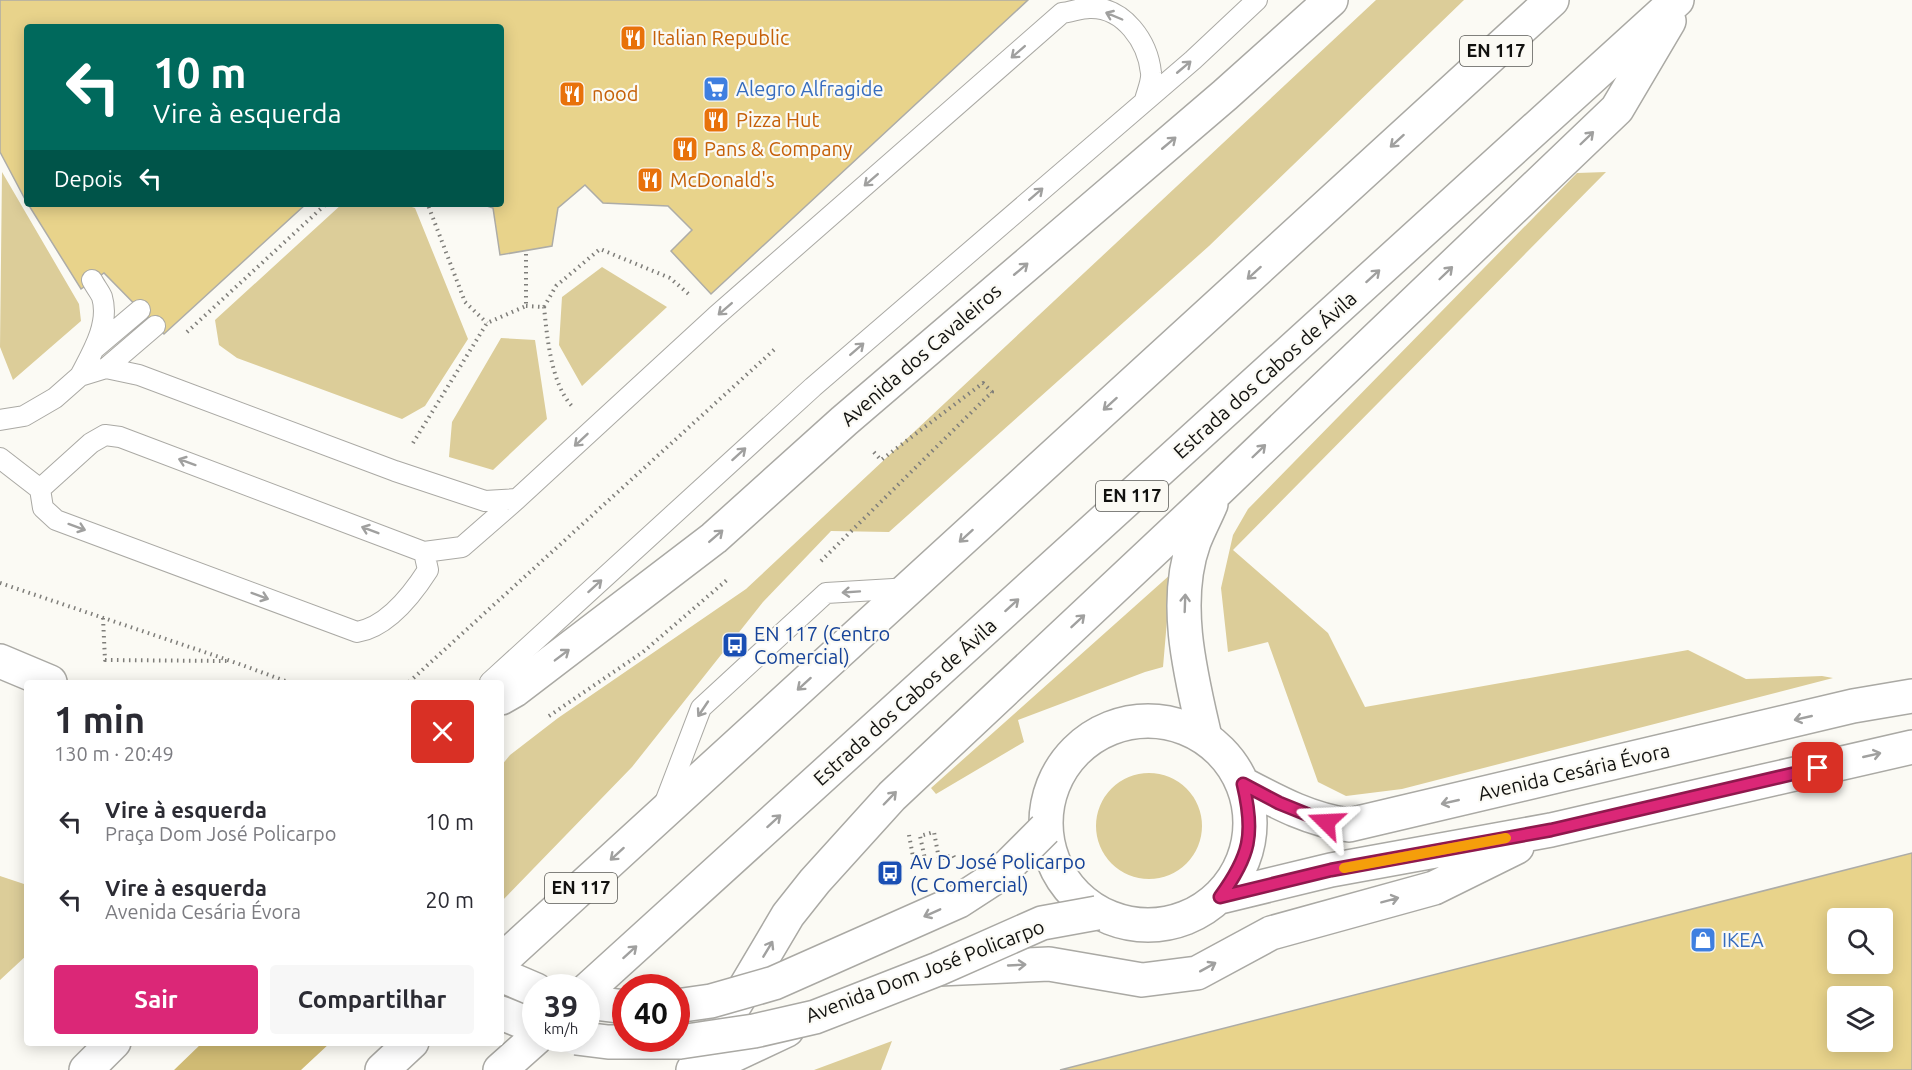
<!DOCTYPE html>
<html lang="pt">
<head>
<meta charset="utf-8">
<style>
  body { margin:0; font-family:Ubuntu,sans-serif; background:#f7f7f7; color:#2b2b33; height:100vh; display:flex; flex-direction:column; font-size:22px; white-space:nowrap }
  * { box-sizing:border-box; margin:0 }
  p { font-size:20px; color:#7c7c81 }
  .icon { flex:none; width:33px; height:33px; fill:none; stroke:currentColor; stroke-width:2; stroke-linecap:round; stroke-linejoin:round }
  .map { position:relative; flex:1; overflow:hidden }
  .sheet { position:absolute; left:24px; top:680px; width:480px; height:366px; display:flex; flex-direction:column; background:#fff; border-radius:6px; box-shadow:0 3px 15px #0003 }
  .sheet>* { flex:none }
  .top-card { position:absolute; left:24px; top:24px; width:480px; height:183px; border-radius:6px; box-shadow:0 3px 15px #0003; background:#00695c; color:#fff; overflow:hidden }
  .controls { position:absolute; left:1827px; top:908px; display:grid; gap:12px }
  .controls a { display:grid; place-items:center; width:66px; height:66px; border-radius:6px; background:#fff; box-shadow:0 3px 15px #0003; font-size:30px }
  .speed { position:absolute; left:522px; top:974px; display:flex; gap:12px; font-size:30px; font-weight:700; text-align:center }
  .speed>* { display:grid; place-content:center; width:78px; height:78px; border-radius:50%; background:#fff; box-shadow:0 3px 15px #0003; line-height:1 }
  .speed small { font-size:15px; font-weight:400 }
  .speed .limit { border:9px solid #d22; background:#fff; color:#111 }
  .pin { position:absolute; display:grid; place-items:center; width:51px; height:51px; color:#fff; margin:-26px; border-radius:12px; box-shadow:0 3px 9px #0006 }
  .me { position:absolute; width:66px; margin:-33px; rotate:291deg; stroke-linejoin:round; filter:drop-shadow(0 0 4px #0008) }
  .turn { display:flex; align-items:center; gap:21px; height:126px; padding:0 30px; font-size:27px }
  .turn .icon { width:78px; height:78px; stroke-width:2.5 }
  .turn b { display:block; font-size:42px; line-height:51px }
  .then { display:flex; align-items:center; height:57px; padding:0 30px; background:#0003; gap:12px; font-size:22px }
  .round { display:grid; place-items:center; flex:none; width:63px; height:63px; border-radius:6px; background:#f7f7f7 }
  .head { display:flex; align-items:center; justify-content:space-between; height:102px; padding:0 30px }
  h1 { font-size:36px; font-weight:700; line-height:45px }
  .action { display:flex; gap:12px; margin-top:auto; padding:12px 30px }
  .action a { flex:1; height:69px; border-radius:6px; background:#db2777; color:#fff; font-size:24px; font-weight:700; line-height:69px; text-align:center }
  .action a+a { background:#f7f7f7; color:#2b2b33 }
  ul { padding:0; list-style:none }
  li { display:flex; align-items:center; gap:18px; height:78px; padding:0 30px }
  li div { flex:1 }
  li b { display:block; font-size:22px }
  li em { font-style:normal }
  .map>svg:first-child { display:block }
  .green { fill:#dccd99 }
  .forest { fill:#d0bb74 }
  .building { fill:#e8d38b; stroke:#adaca7; stroke-width:1.5; fill-rule:evenodd }
  .lines { fill:none; stroke-linecap:round; stroke-linejoin:round }
  .service-casing { stroke:#aaa9a4; stroke-width:22 }
  .tertiary-casing { stroke:#aaa9a4; stroke-width:36 }
  .trunk-casing { stroke:#aaa9a4; stroke-width:36 }
  .path { stroke:#7f7e7a; stroke-width:4; stroke-dasharray:1.5 4.5; stroke-linecap:butt }
  .service { stroke:#fff; stroke-width:20 }
  .tertiary { stroke:#fff; stroke-width:33 }
  .trunk { stroke:#fff; stroke-width:33 }
  .tertiary-bridge-casing { stroke:#aaa9a4; stroke-width:36; stroke-linecap:butt }
  .tertiary-bridge { stroke:#fff; stroke-width:33 }
  .oneway { stroke:#a0a09f }
  .route-casing { stroke:#8e194d; stroke-width:15 }
  .route { stroke:#db2777; stroke-width:10 }
  .slow { stroke:#f59e0b; stroke-width:10 }
  .labels { text-anchor:middle; stroke-width:4.5; stroke-linejoin:round; paint-order:stroke }
  .shield { fill:#fbfaf4; stroke:#585854; stroke-width:1.5 }
  .shield-label { font-size:18px; font-weight:bold; fill:#121210 }
  .food-label { font-size:20px; fill:#c56008; stroke:#fbfaf4; text-anchor:start }
  .shop-label { font-size:20px; fill:#366cbe; stroke:#fbfaf4; text-anchor:start }
  .street-label { font-size:20px; fill:#121210; stroke:#fbfaf4 }
  .transit-label { font-size:20px; fill:#164399; stroke:#fbfaf4; text-anchor:start }
</style>
</head>
<body>
<div class="map">
<svg width="1912" height="1070" viewBox="0 0 1912 1070">
  <rect width="100%" height="100%" fill="#fbfaf4"/>
  <path class="green" d="M1376,0H1464L1209,246L889,532L831,531L763,602L632,767L501,902V766L510,755L558,718L746,589Z
    M2,172L79,304L81,321L13,380L0,347Z
    M1606,172L1233,550L1328,633L1365,707L1688,650L1746,679L1822,676L1833,678L1402,789L1346,796L1318,782L1268,642L1228,652L1221,588L1233,535L1248,509L1577,173Z
    M342,204H402L415,208L468,339L425,406L402,419L237,358L219,345L215,320Z
    M602,267L667,307L582,386L559,345L562,297Z
    M501,338L535,340L547,419L493,470L449,457L452,422Z
    M1171,574L1163,667L1145,672L1018,720L1024,742L936,794L931,788Z
    M1096 826a53 53 0 1 1 106 0a53 53 0 1 1-106 0Z
    M0,876L27,885V955L0,980Z
    M892,1041L881,1070H814Z"/>
  <path class="forest" d="M202,1043V1042L330,1043L301,1070H174Z"/>
  <path class="building" d="M0,0H1028L711,294L671,251L692,230L668,206L603,203L585,185L558,208L552,246L500,255L493,208L481,204H501V27H27V203L0,152Z
    M28,204H306L164,334L104,273L81,289Z
    M1912,853V1070H1060ZM1838,918H1882V963H1838ZM1838,996H1882V1041H1838Z"/>
  <g class="lines">
    <g class="service-casing">
      <path id="service" d="M95,348L140,310
        M106,368L155,326
        M80,376C92,353 110,324 102,297C100,292 95,286 92,280
        M0,420L24,416L55,398L80,376L106,368L139,375L395,471L485,501L517,499L716,316L1062,13C1071,12 1081,8 1090,8C1124,7 1148,42 1151,73C1152,81 1147,92 1145,100
        M0,458L40,489L43,508L56,520L357,632C387,627 412,595 428,570L424,552
        M40,489L91,443L105,435L120,437L424,552L462,547L517,499
        M490,682L813,387L1193,60L1257,0
        M664,805L701,708L826,593L910,588"/>
    </g>
    <g class="tertiary-casing">
      <path id="tertiary" d="M0,661L50,682
        M501,698L515,690L714,538L844,421L1225,95L1331,0
        M1046 823a102 102 0 1 1 204 0a102 102 0 1 1-204 0Z
        M1243,784C1277,802 1310,820 1349,825L1853,706L1912,696
        M1220,897L1331,870L1551,830L1912,747
        M939,969L1049,964L1142,980L1197,973L1271,933L1434,888L1517,847
        M501,975L536,990
        M586,1002L626,1007
        M501,1013L536,1027
        M86,1070L114,1042"/>
    </g>
    <g class="trunk-casing">
      <path id="trunk" d="M1205,737C1191,676 1172,603 1194,542C1199,529 1206,516 1211,504
        M501,961L1552,0
        M586,991L1677,0
        M382,1070L412,1042
        M500,1070L536,1038
        M693,1070L730,1013L788,915L815,881L892,796L1217,491L1617,109L1669,21
        M702,1070L787,1030"/>
    </g>
    <path class="path" d="M424,204L428,205L465,302L487,323
      M526,306L544,307C547,336 551,384 572,406
      M544,307L556,286L600,249L670,278L691,296
      M187,332L326,204
      M413,443L487,323L526,306V251
      M821,561L992,392L983,383L881,460L871,449
      M0,583L231,661L288,682
      M103,618L105,660L227,661
      M409,682L776,348
      M549,716L643,652L728,579
      M909,835L914,862L925,859L920,836L934,832L939,859L953,855L955,859"/>
    <use href="#service" class="service"/>
    <use href="#tertiary" class="tertiary"/>
    <use href="#trunk" class="trunk"/>
    <g class="tertiary-bridge-casing">
      <path id="tertiary-bridge" d="M676,1006L711,1001L774,983L959,901L999,875L1045,829
        M576,1038L608,1042H680L754,1031L815,1017L938,969L1042,923L1097,913"/>
    </g>
    <use href="#tertiary-bridge" class="tertiary-bridge"/>
  </g>
  <defs><path id="oneway-shaft" d="M-6 0H5M1.5-3L5.5 0L1.5 3" fill="none" stroke-width="1.6" stroke-linecap="round" stroke-linejoin="round" transform="scale(1.5)"/></defs>
  <g class="oneway">
    <use href="#oneway-shaft" transform="translate(1114 16) rotate(-157)"/>
    <use href="#oneway-shaft" transform="translate(1018 52) rotate(139)"/>
    <use href="#oneway-shaft" transform="translate(1184 67) rotate(-40)"/>
    <use href="#oneway-shaft" transform="translate(1587 138) rotate(-44)"/>
    <use href="#oneway-shaft" transform="translate(1397 141) rotate(138)"/>
    <use href="#oneway-shaft" transform="translate(1169 143) rotate(-40)"/>
    <use href="#oneway-shaft" transform="translate(871 180) rotate(139)"/>
    <use href="#oneway-shaft" transform="translate(1036 194) rotate(-41)"/>
    <use href="#oneway-shaft" transform="translate(1021 269) rotate(-40)"/>
    <use href="#oneway-shaft" transform="translate(1254 273) rotate(138)"/>
    <use href="#oneway-shaft" transform="translate(1446 273) rotate(-44)"/>
    <use href="#oneway-shaft" transform="translate(1373 276) rotate(-42)"/>
    <use href="#oneway-shaft" transform="translate(725 309) rotate(139)"/>
    <use href="#oneway-shaft" transform="translate(857 349) rotate(-41)"/>
    <use href="#oneway-shaft" transform="translate(1110 404) rotate(138)"/>
    <use href="#oneway-shaft" transform="translate(581 440) rotate(137)"/>
    <use href="#oneway-shaft" transform="translate(1259 451) rotate(-44)"/>
    <use href="#oneway-shaft" transform="translate(739 454) rotate(-42)"/>
    <use href="#oneway-shaft" transform="translate(187 462) rotate(-160)"/>
    <use href="#oneway-shaft" transform="translate(77 527) rotate(20)"/>
    <use href="#oneway-shaft" transform="translate(370 530) rotate(-159)"/>
    <use href="#oneway-shaft" transform="translate(716 536) rotate(-41)"/>
    <use href="#oneway-shaft" transform="translate(966 536) rotate(138)"/>
    <use href="#oneway-shaft" transform="translate(595 586) rotate(-42)"/>
    <use href="#oneway-shaft" transform="translate(851 592) rotate(176)"/>
    <use href="#oneway-shaft" transform="translate(260 596) rotate(20)"/>
    <use href="#oneway-shaft" transform="translate(1185 603) rotate(-88)"/>
    <use href="#oneway-shaft" transform="translate(1012 605) rotate(-42)"/>
    <use href="#oneway-shaft" transform="translate(1078 621) rotate(-43)"/>
    <use href="#oneway-shaft" transform="translate(562 655) rotate(-37)"/>
    <use href="#oneway-shaft" transform="translate(804 684) rotate(138)"/>
    <use href="#oneway-shaft" transform="translate(703 709) rotate(124)"/>
    <use href="#oneway-shaft" transform="translate(1803 718) rotate(167)"/>
    <use href="#oneway-shaft" transform="translate(1872 755) rotate(-13)"/>
    <use href="#oneway-shaft" transform="translate(890 798) rotate(-46)"/>
    <use href="#oneway-shaft" transform="translate(1450 802) rotate(167)"/>
    <use href="#oneway-shaft" transform="translate(774 821) rotate(-42)"/>
    <use href="#oneway-shaft" transform="translate(617 854) rotate(138)"/>
    <use href="#oneway-shaft" transform="translate(1390 900) rotate(-15)"/>
    <use href="#oneway-shaft" transform="translate(932 913) rotate(156)"/>
    <use href="#oneway-shaft" transform="translate(768 949) rotate(-59)"/>
    <use href="#oneway-shaft" transform="translate(630 952) rotate(-42)"/>
    <use href="#oneway-shaft" transform="translate(1017 965) rotate(-3)"/>
    <use href="#oneway-shaft" transform="translate(1208 967) rotate(-29)"/>
  </g>
  <g class="lines">
    <g class="route-casing">
      <path id="route" d="M1326,822L1279,803L1243,784C1255,834 1250,856 1220,897L1331,870L1551,830L1818,768"/>
    </g>
    <use href="#route" class="route"/>
    <path class="slow" d="M1344,868L1506,838"/>
  </g>
  <defs>
    <g id="restaurant-square" transform="scale(1.35)"><rect x="-9" y="-9" width="18" height="18" rx="4" fill="#e8710a" stroke="#fbfaf4"/><path d="M-5-6h1v4h1v-4h1v4h1v-4h1v5L-1.5 .5V6h-2V.5L-5-1ZM5-6V6H3V1.5H1.5Q1.5-4 5-6Z" fill="#fff"/></g>
    <g id="supermarket-square" transform="scale(1.35)"><rect x="-9" y="-9" width="18" height="18" rx="4" fill="#3f7fe0" stroke="#fbfaf4"/><path d="M-6-5.5h2.5l.6 2H6L4.5 2H-2.5L-4.4-4H-6ZM-1.5 3.2a1.3 1.3 0 1 0 .1 0ZM3 3.2a1.3 1.3 0 1 0 .1 0Z" fill="#fff"/></g>
    <g id="bus-square" transform="scale(1.35)"><rect x="-9" y="-9" width="18" height="18" rx="4" fill="#1a4fb4" stroke="#fbfaf4"/><path d="M-5-6H5V4H4V6H2V4H-2V6H-4V4H-5ZM-3.5-4V0h7V-4ZM-3.5 1.2v1.5H-2V1.2ZM2 1.2v1.5H3.5V1.2Z" fill="#fff"/></g>
    <g id="shop-square" transform="scale(1.35)"><rect x="-9" y="-9" width="18" height="18" rx="4" fill="#3f7fe0" stroke="#fbfaf4"/><path d="M-5-2.5h2.3a2.7 3.5 0 0 1 5.4 0H5L5.5 6h-11ZM-1.5-2.5h3a1.5 2.3 0 0 0-3 0Z" fill="#fff"/></g>
  </defs>
  <g fill-rule="evenodd">
    <use href="#restaurant-square" x="633" y="38"/>
    <use href="#supermarket-square" x="716" y="89"/>
    <use href="#restaurant-square" x="572" y="94"/>
    <use href="#restaurant-square" x="716" y="120"/>
    <use href="#restaurant-square" x="685" y="149"/>
    <use href="#restaurant-square" x="650" y="180"/>
    <use href="#bus-square" x="735" y="645"/>
    <use href="#bus-square" x="890" y="873"/>
    <use href="#shop-square" x="1703" y="940"/>
  </g>
  <g class="labels">
    <g class="shield">
      <rect x="1460" y="36" width="72" height="30" rx="4.5"/>
      <rect x="1096" y="481" width="72" height="30" rx="4.5"/>
      <rect x="545" y="873" width="72" height="30" rx="4.5"/>
    </g>
    <g class="shield-label">
      <text x="1496" y="57">EN 117</text>
      <text x="1132" y="502">EN 117</text>
      <text x="581" y="894">EN 117</text>
    </g>
    <g class="food-label">
      <text x="652" y="45">Italian Republic</text>
      <text x="592" y="101">nood</text>
      <text x="736" y="127">Pizza Hut</text>
      <text x="704" y="156">Pans &amp; Company</text>
      <text x="670" y="187">McDonald's</text>
    </g>
    <g class="shop-label">
      <text x="736" y="96">Alegro Alfragide</text>
      <text x="1722" y="947">IKEA</text>
    </g>
    <g class="street-label">
      <text transform="translate(921 355) rotate(-41)" y="7">Avenida dos Cavaleiros</text>
      <text transform="translate(1265 375) rotate(-42)" y="7">Estrada dos Cabos de Ávila</text>
      <text transform="translate(905 702) rotate(-42)" y="7">Estrada dos Cabos de Ávila</text>
      <text transform="translate(1574 772) rotate(-13)" y="7">Avenida Cesária Évora</text>
      <text transform="translate(925 971) rotate(-21)" y="7">Avenida Dom José Policarpo</text>
    </g>
    <g class="transit-label">
      <text x="754" y="641">EN 117 (Centro<tspan x="754" dy="23">Comercial)</tspan></text>
      <text x="910" y="869">Av D José Policarpo<tspan x="910" dy="23">(C Comercial)</tspan></text>
    </g>
  </g>
</svg>
<div class="controls">
<a><svg class="icon" aria-label="search" viewBox="0 0 24 24"><circle cx="10" cy="10" r="6"/><path d="M15 15l6 6"/></svg></a>
<a><svg class="icon" aria-label="layers" viewBox="0 0 24 24"><path d="M12 4l9 5-9 5-9-5zM3 14l9 5 9-5"/></svg></a>
</div>
<div class="speed"><div>39<small>km/h</small></div><div class="limit">40</div></div>
<div class="pin" style="left:1818px;top:768px;background:#d93025"><svg class="icon" aria-label="arrive" viewBox="0 0 24 24"><path d="M6 21V4h12l-3 4 3 4H6"/></svg></div>
<svg class="me" style="left:1326px;top:822px" viewBox="-20 -20 40 40"><path d="M0-17L14 15 0 8-14 15z" fill="#db2777" stroke="#fff" stroke-width="4"/></svg>
<div class="top-card">
<div class="turn"><svg class="icon" aria-label="left" viewBox="0 0 24 24"><path d="M17 20v-9H6M10 6l-5 5 5 5"/></svg><div><b>10 m</b>Vire à esquerda</div></div>
<div class="then">Depois<svg class="icon" aria-label="left" viewBox="0 0 24 24"><path d="M17 20v-9H6M10 6l-5 5 5 5"/></svg></div>
</div>
<section class="sheet">
<div class="head"><div><h1>1 min</h1><p>130 m · 20:49</p></div><a class="round" style="background:#d93025;color:#fff"><svg class="icon" aria-label="close" viewBox="0 0 24 24"><path d="M6 6l12 12M18 6L6 18"/></svg></a></div>
<ul>
<li><svg class="icon" aria-label="left" viewBox="0 0 24 24"><path d="M17 20v-9H6M10 6l-5 5 5 5"/></svg><div><b>Vire à esquerda</b><p>Praça Dom José Policarpo</p></div><em>10 m</em></li>
<li><svg class="icon" aria-label="left" viewBox="0 0 24 24"><path d="M17 20v-9H6M10 6l-5 5 5 5"/></svg><div><b>Vire à esquerda</b><p>Avenida Cesária Évora</p></div><em>20 m</em></li>
</ul>
<div class="action"><a>Sair</a><a>Compartilhar</a></div>
</section>
</div>
</body>
</html>
